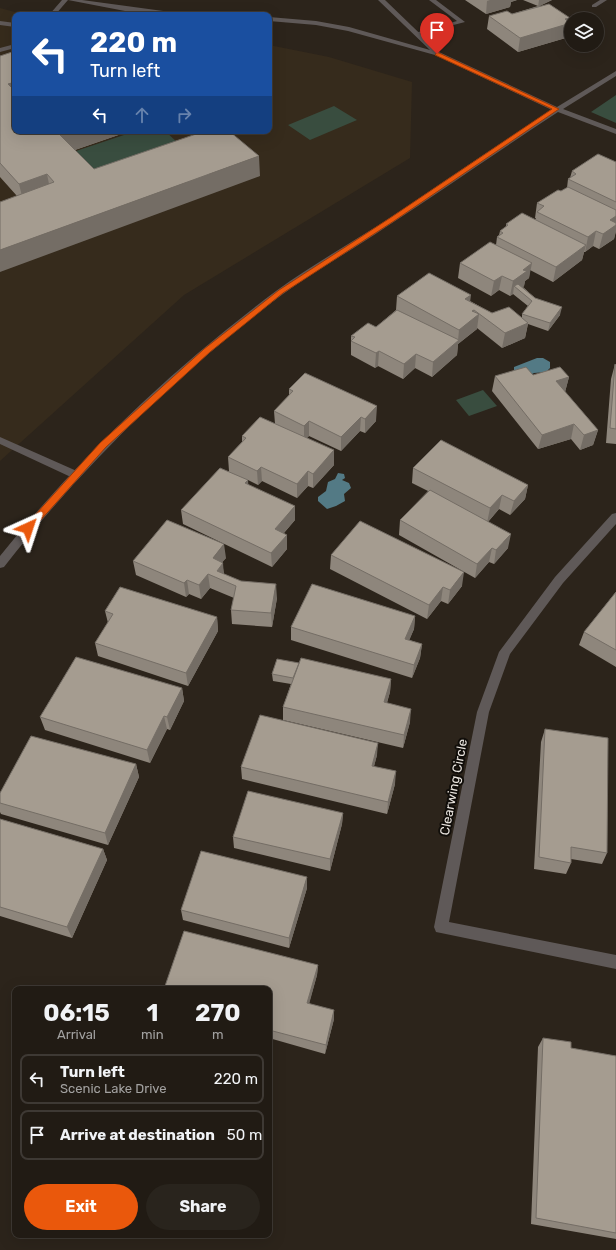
<!DOCTYPE html>
<html lang="en">
<head>
<meta charset="utf-8">
<style>
  body { margin:0; font-family:Rubik,sans-serif; background:#29241d; color:#f1f3f6; height:100vh; display:flex; flex-direction:column; font-size:15px; white-space:nowrap }
  * { box-sizing:border-box; margin:0 }
  p { font-size:13px; color:#a2a1a0 }
  .icon { flex:none; width:22px; height:22px; fill:none; stroke:currentColor; stroke-width:2; stroke-linecap:round; stroke-linejoin:round }
  .map { position:relative; flex:1; overflow:hidden }
  .panel { position:absolute; left:12px; top:986px; width:260px; height:252px; display:flex; flex-direction:column; background:#211b14; border-radius:8px; box-shadow:0 4px 16px #0002,0 0 0 1px #3e3934 }
  .panel>* { flex:none }
  .banner { position:absolute; left:12px; top:12px; width:260px; height:122px; border-radius:8px; box-shadow:0 4px 16px #0002,0 0 0 1px #3e3934; background:#1a4fa0; color:#fff; overflow:hidden }
  .fabs { position:absolute; left:564px; top:12px; display:grid; gap:8px }
  .fabs a { display:grid; place-items:center; width:40px; height:40px; border-radius:50%; background:#211b14; box-shadow:0 4px 16px #0002,0 0 0 1px #3e3934; font-size:20px }
  .pin { position:absolute; display:grid; place-items:center; width:34px; height:34px; color:#fff; margin:-41px -17px; border-radius:50% 50% 50% 0; rotate:-45deg; box-shadow:0 0 4px #0007 }
  .pin .icon { rotate:45deg }
  .me { position:absolute; width:44px; margin:-22px; rotate:42deg; stroke-linejoin:round; filter:drop-shadow(0 0 3px #0008) }
  .turn { display:flex; align-items:center; gap:14px; height:84px; padding:0 12px; font-size:18px }
  .turn .icon { width:52px; height:52px; stroke-width:2.5 }
  .turn b { display:block; font-size:28px; line-height:34px }
  .lanes { display:flex; align-items:center; height:38px; padding:0 12px; background:#0003; justify-content:center; gap:20px; direction:ltr }
  .lanes .off { opacity:.35 }
  .eta { display:flex; justify-content:space-evenly; align-items:center; height:68px; text-align:center }
  .eta b { font-size:24px; font-weight:700; line-height:28px }
  .button { display:flex; gap:8px; margin-top:auto; padding:8px 12px }
  .button a { flex:1; height:46px; border-radius:24px; background:#ea580c; color:#fff; font-size:16px; font-weight:700; line-height:46px; text-align:center }
  .button a+a { background:#29241d; color:#f1f3f6 }
  ul { padding:0; list-style:none }
  li { display:flex; align-items:center; gap:12px; height:50px; margin:0 8px 6px; padding:0 4px; border:2px solid #3e3934; border-radius:8px }
  li div { flex:1 }
  li b { display:block; font-size:15px }
  li em { font-style:normal }
  .map>svg:first-child { display:block }
  .built { fill:#362b1c }
  .green { fill:#394d3f }
  .water { fill:#537a85 }
  .lines { fill:none; stroke-linecap:round; stroke-linejoin:round }
  .service { fill:#5f5958; fill-rule:evenodd }
  .minor { fill:#5f5958; fill-rule:evenodd }
  .wall { fill:#8e867c }
  .shaded-wall { fill:#746d65 }
  .building { fill:#a59c90; stroke:#746d65 }
  .route { fill:#ea580c; stroke:#983908 }
  .labels { text-anchor:middle; stroke-width:4; stroke-linejoin:round; paint-order:stroke }
  .street-label { font-size:13px; fill:#ebe6e0; stroke:#110e0a }
</style>
</head>
<body>
<div class="map">
<svg width="616" height="1250" viewBox="0 0 616 1250">
  <rect width="100%" height="100%" fill="#2c241b"/>
  <path class="built" d="M0,8L26,15H15V131H269V45L329,57L412,82L410,158L184,295L0,461Z"/>
  <path class="green" d="M616,95V123L591,112Z
    M334,106L357,120L310,140L288,125Z
    M136,131H165L192,156L101,187L67,154Z
    M483,390L497,406L469,416L456,400Z"/>
  <path class="water" d="M537,358H543L550,362V368L546,372L534,373L528,376L514,372V367Z
    M338,473L344,474L345,478L342,480L349,483L351,488L344,494L345,501L336,506L327,509L318,501V497L326,491L328,482L335,479Z"/>
  <g class="lines">
    <path class="service" d="M62,0H68L55,15H49Z
      M429,0H436L465,22L415,35V33L457,21Z
      M600,0H607L596,7H592V5Z
      M0,21L15,23V27L0,25Z
      M15,44V48L0,52V48Z
      M0,437L79,472L81,475L79,478H73L0,444Z"/>
    <path class="minor" d="M68,0H82L178,13L181,15H161L125,11Z
      M378,0H385L439,52L557,107L616,71V76L563,109L616,129V134L558,112C500,150 444,189 386,227C352,250 316,270 283,294C178,373 84,464 4,567L0,568V556C80,456 173,368 276,291C309,267 344,247 379,225C437,187 494,147 552,110L435,55L348,31L316,25L269,21V17L316,21L349,27L430,50Z
      M616,513V524L563,583L510,654L489,712L449,922L616,955V969L441,933L436,932L434,927L477,712L499,652L555,577L612,514Z"/>
  </g>
  <path class="wall" d="M465,0H517L511,2L510,7L486,14Z
    M523,0H552L539,6L570,18L569,22V37L518,52L487,29L489,16L512,14L538,6Z
    M0,56L15,131H130L75,150L94,169L260,176L17,196L0,177Z
    M616,162V231L614,239L599,249L593,246L585,252H584L582,260L553,282L530,270L529,278L525,281L524,286L523,287L535,298L560,315L548,331L528,324L525,338L502,348L477,328V329L458,344L457,355L432,377L415,368L403,379L378,366L375,368L351,355V336L376,327L396,310L397,296L470,301L492,313L522,317V314L528,306L513,294L510,296L499,290L491,296L458,278L460,263L496,245L497,237L499,235L500,231L506,227V224L535,220L536,218H535L537,203L567,188L568,179L570,178L572,171Z
    M615,364L616,365V444L606,443L611,379Z
    M533,375L569,377L565,392L598,430L593,445L580,450L571,439L538,449L492,391L495,376Z
    M289,389L376,421L365,433L360,431L341,451L309,436L307,438L334,465L313,488L308,486L297,498L262,481L258,485L248,480V485L295,520L284,533L287,549L272,567L183,524L181,510L229,471L228,457L242,442V436L275,424L274,411L289,396Z
    M413,468L528,485L525,499L510,515L499,509L488,522L508,548L494,564L489,562L475,578L399,535L400,520L428,491L412,483Z
    M331,555L462,586L448,604L441,601L427,619L330,569Z
    M226,558L222,562L224,574L277,598L272,627L232,624L231,610L234,598L210,588L201,599L189,594L186,597L136,575L133,561Z
    M616,592V667L579,645L584,632Z
    M105,611L217,617L218,631L188,686L98,656L95,643L108,623Z
    M415,616L414,629L409,640L422,644L420,658L412,678L291,640V627Z
    M299,663L391,679L390,692L387,703L410,722L403,748L283,720V707L291,684L273,681L272,674Z
    M182,688L184,701L170,730L167,729L150,763L45,730L40,717Z
    M545,729L607,853L602,864L571,859V863L566,874L534,869L541,742Z
    M377,755L374,766L395,784L387,814L242,779L241,767Z
    M136,764L139,777L108,845L1,814L0,812V793Z
    M343,813L342,824L330,871L234,848L233,837Z
    M0,819L103,849L107,860L72,938L0,916Z
    M307,888L289,948L183,920L181,910Z
    M318,965L317,975L309,1003L334,1019L325,1054L269,1038V989Z
    M543,1038L571,1048L616,1056V1239L531,1224L538,1047Z"/>
  <path class="shaded-wall" d="M490,0H517L511,2L510,7L486,14L487,1Z
    M539,0H552L538,7Z
    M570,18L569,24L571,23V24L569,37L518,52L520,38L565,19Z
    M15,82V103L8,84Z
    M67,131H130L63,154L59,134Z
    M259,156L260,176L0,272V250Z
    M47,174L51,194L24,204L19,184Z
    M616,216V231L614,239L599,249L603,234L610,220Z
    M596,231L593,246L585,252L588,237Z
    M586,245L582,260L553,282L556,267Z
    M532,263L529,278L525,281L524,286L519,290L514,286L513,294L510,296L513,281L523,270Z
    M502,276L499,290L491,296L494,281Z
    M471,295L469,310L465,299Z
    M562,307L560,315L548,331L550,323Z
    M474,310L473,319L479,314L477,329L458,344L457,355L432,377L433,362L458,341L459,330L472,311Z
    M528,323L525,338L502,348L505,333Z
    M379,351L378,366L375,368L376,353Z
    M416,354L415,368L403,379L404,364Z
    M569,377L565,392L556,381Z
    M377,406L376,421L365,433V419Z
    M361,417L360,431L341,451V437Z
    M309,421V436L304,440V426Z
    M574,424L571,439L538,449L542,435Z
    M598,430L593,445L580,450L584,435Z
    M334,450V465L313,488V474Z
    M261,467L262,481L258,485L257,471Z
    M308,471V486L297,498V484Z
    M248,480L249,494L245,483Z
    M528,485L525,499L510,515L514,501Z
    M502,495L499,509L487,523L490,508Z
    M295,506V520L275,543V529Z
    M511,534L508,548L494,564L496,550Z
    M287,535V549L272,567L271,553Z
    M224,544L226,558L214,572L213,558Z
    M492,548L489,562L475,578L477,564Z
    M223,563L224,577L217,571Z
    M464,572L462,586L448,604L450,590Z
    M208,574L210,588L201,599L199,585Z
    M187,580L189,594L186,597L184,583Z
    M276,584L277,598L272,627L271,613Z
    M443,587L441,601L427,619L429,605Z
    M415,616L414,629L404,653L405,639Z
    M217,617L218,631L188,686L186,673Z
    M422,644L420,658L412,678L414,665Z
    M391,679L390,692L383,715L384,702Z
    M182,688L184,701L170,730L167,717Z
    M411,709L410,722L403,748L404,735Z
    M164,716L167,729L150,763L147,750Z
    M378,743L377,755L371,778L372,766Z
    M136,764L139,777L108,845L105,833Z
    M396,771L395,784L387,814L388,802Z
    M343,813L342,824L330,871V859Z
    M103,849L107,860L72,938L67,927Z
    M307,877V888L289,948V938Z
    M318,965L317,975L307,1012V1003Z
    M334,1010V1019L325,1054L326,1045Z"/>
  <path class="building" d="M549,4L570,18L565,19L571,23L520,38L489,16L507,11L512,14Z
    M15,51V82L8,84L15,91V131H67L59,134L94,169L205,131H229L259,156L0,250V202L54,182L47,174L19,184L0,163V56Z
    M598,154L616,162V202L568,179L576,174L572,171Z
    M568,187L616,210V216L610,220L616,223V225L603,234L596,231L588,237L537,212L544,206L537,203L558,190L561,191Z
    M522,213L586,245L556,267L497,237L503,233L500,231L508,225L506,224Z
    M490,242L532,263L523,270L527,271L513,281L502,276L494,281L460,263Z
    M429,273L471,295L465,299L492,313L509,307L528,323L505,333L474,310L472,311L479,314L459,330L397,296Z
    M518,284L535,298L562,307L550,323L522,314L532,301L514,286Z
    M397,310L459,340L433,362L416,354L404,364L379,351L376,353L351,341L355,337L351,336L368,323L376,327Z
    M615,364L616,365V429L610,428Z
    M526,367L533,375L560,367L569,377L556,381L598,430L584,435L574,424L542,435L495,376Z
    M305,373L377,406L365,419L361,417L341,437L309,421L304,426L274,411L293,391L289,389Z
    M260,417L334,450L313,474L308,471L297,484L261,467L257,471L228,457L246,438L242,436Z
    M441,440L528,485L514,501L502,495L490,508L413,468Z
    M220,468L248,480L245,483L295,506L275,529L287,535L271,553L181,510Z
    M430,490L511,534L496,550L492,548L477,564L400,520Z
    M167,520L224,544L213,558L223,563L217,571L241,581L276,584L271,613L231,610L236,586L208,574L199,585L187,580L184,583L133,561Z
    M360,521L464,572L450,590L443,587L429,605L331,555Z
    M312,584L415,616L405,639L422,644L414,665L291,627Z
    M120,587L217,617L186,673L95,643L113,614L105,611Z
    M616,592V650L584,632Z
    M76,657L182,688L167,717L164,716L147,750L40,717Z
    M301,658L391,679L384,702L411,709L404,735L283,707Z
    M277,659L299,663L293,678L272,674Z
    M260,715L378,743L372,766L396,771L388,802L241,767Z
    M545,729L608,738L607,853L571,847V863L539,857Z
    M31,736L136,764L105,833L0,803V793Z
    M248,791L343,813L330,859L233,837Z
    M0,819L103,849L67,927L0,907Z
    M201,851L307,877L289,938L181,910Z
    M184,931L318,965L307,1003L334,1010L326,1045L269,1030V989H164Z
    M543,1038L571,1042V1048L616,1056V1233L536,1218Z"/>
  <path class="route" d="M437,52L559,109L394,221L283,293L246,323L210,352L106,447L31,531H25V526L100,443L204,349L241,320L279,290L390,218L552,109L435,55Z"/>
  <g class="labels">
    <g class="street-label">
      <text transform="translate(453 787) rotate(-79)" y="5">Clearwing Circle</text>
    </g>
  </g>
</svg>
<div class="fabs">
<a><svg class="icon" aria-label="layers" viewBox="0 0 24 24"><path d="M12 4l9 5-9 5-9-5zM3 14l9 5 9-5"/></svg></a>
</div>
<div class="pin" style="left:437px;top:54px;background:#d93025"><svg class="icon" aria-label="arrive" viewBox="0 0 24 24"><path d="M6 21V4h12l-3 4 3 4H6"/></svg></div>
<svg class="me" style="left:28px;top:528px" viewBox="-20 -20 40 40"><path d="M0-17L14 15 0 8-14 15z" fill="#ea580c" stroke="#fff" stroke-width="4"/></svg>
<div class="banner">
<div class="turn"><svg class="icon" aria-label="left" viewBox="0 0 24 24"><path d="M17 20v-9H6M10 6l-5 5 5 5"/></svg><div><b>220 m</b>Turn left</div></div>
<div class="lanes"><svg class="icon" aria-label="left" viewBox="0 0 24 24"><path d="M17 20v-9H6M10 6l-5 5 5 5"/></svg><svg class="icon off" aria-label="ahead" viewBox="0 0 24 24"><path d="M12 20V5M6 11l6-6 6 6"/></svg><svg class="icon off" aria-label="right" viewBox="0 0 24 24"><path d="M7 20v-9h11M14 6l5 5-5 5"/></svg></div>
</div>
<section class="panel">
<div class="eta">
<div><b>06:15</b><p>Arrival</p></div>
<div><b>1</b><p>min</p></div>
<div><b>270</b><p>m</p></div>
</div>
<ul>
<li><svg class="icon" aria-label="left" viewBox="0 0 24 24"><path d="M17 20v-9H6M10 6l-5 5 5 5"/></svg><div><b>Turn left</b><p>Scenic Lake Drive</p></div><em>220 m</em></li>
<li><svg class="icon" aria-label="arrive" viewBox="0 0 24 24"><path d="M6 21V4h12l-3 4 3 4H6"/></svg><div><b>Arrive at destination</b></div><em>50 m</em></li>
</ul>
<div class="button"><a>Exit</a><a>Share</a></div>
</section>
</div>
</body>
</html>
